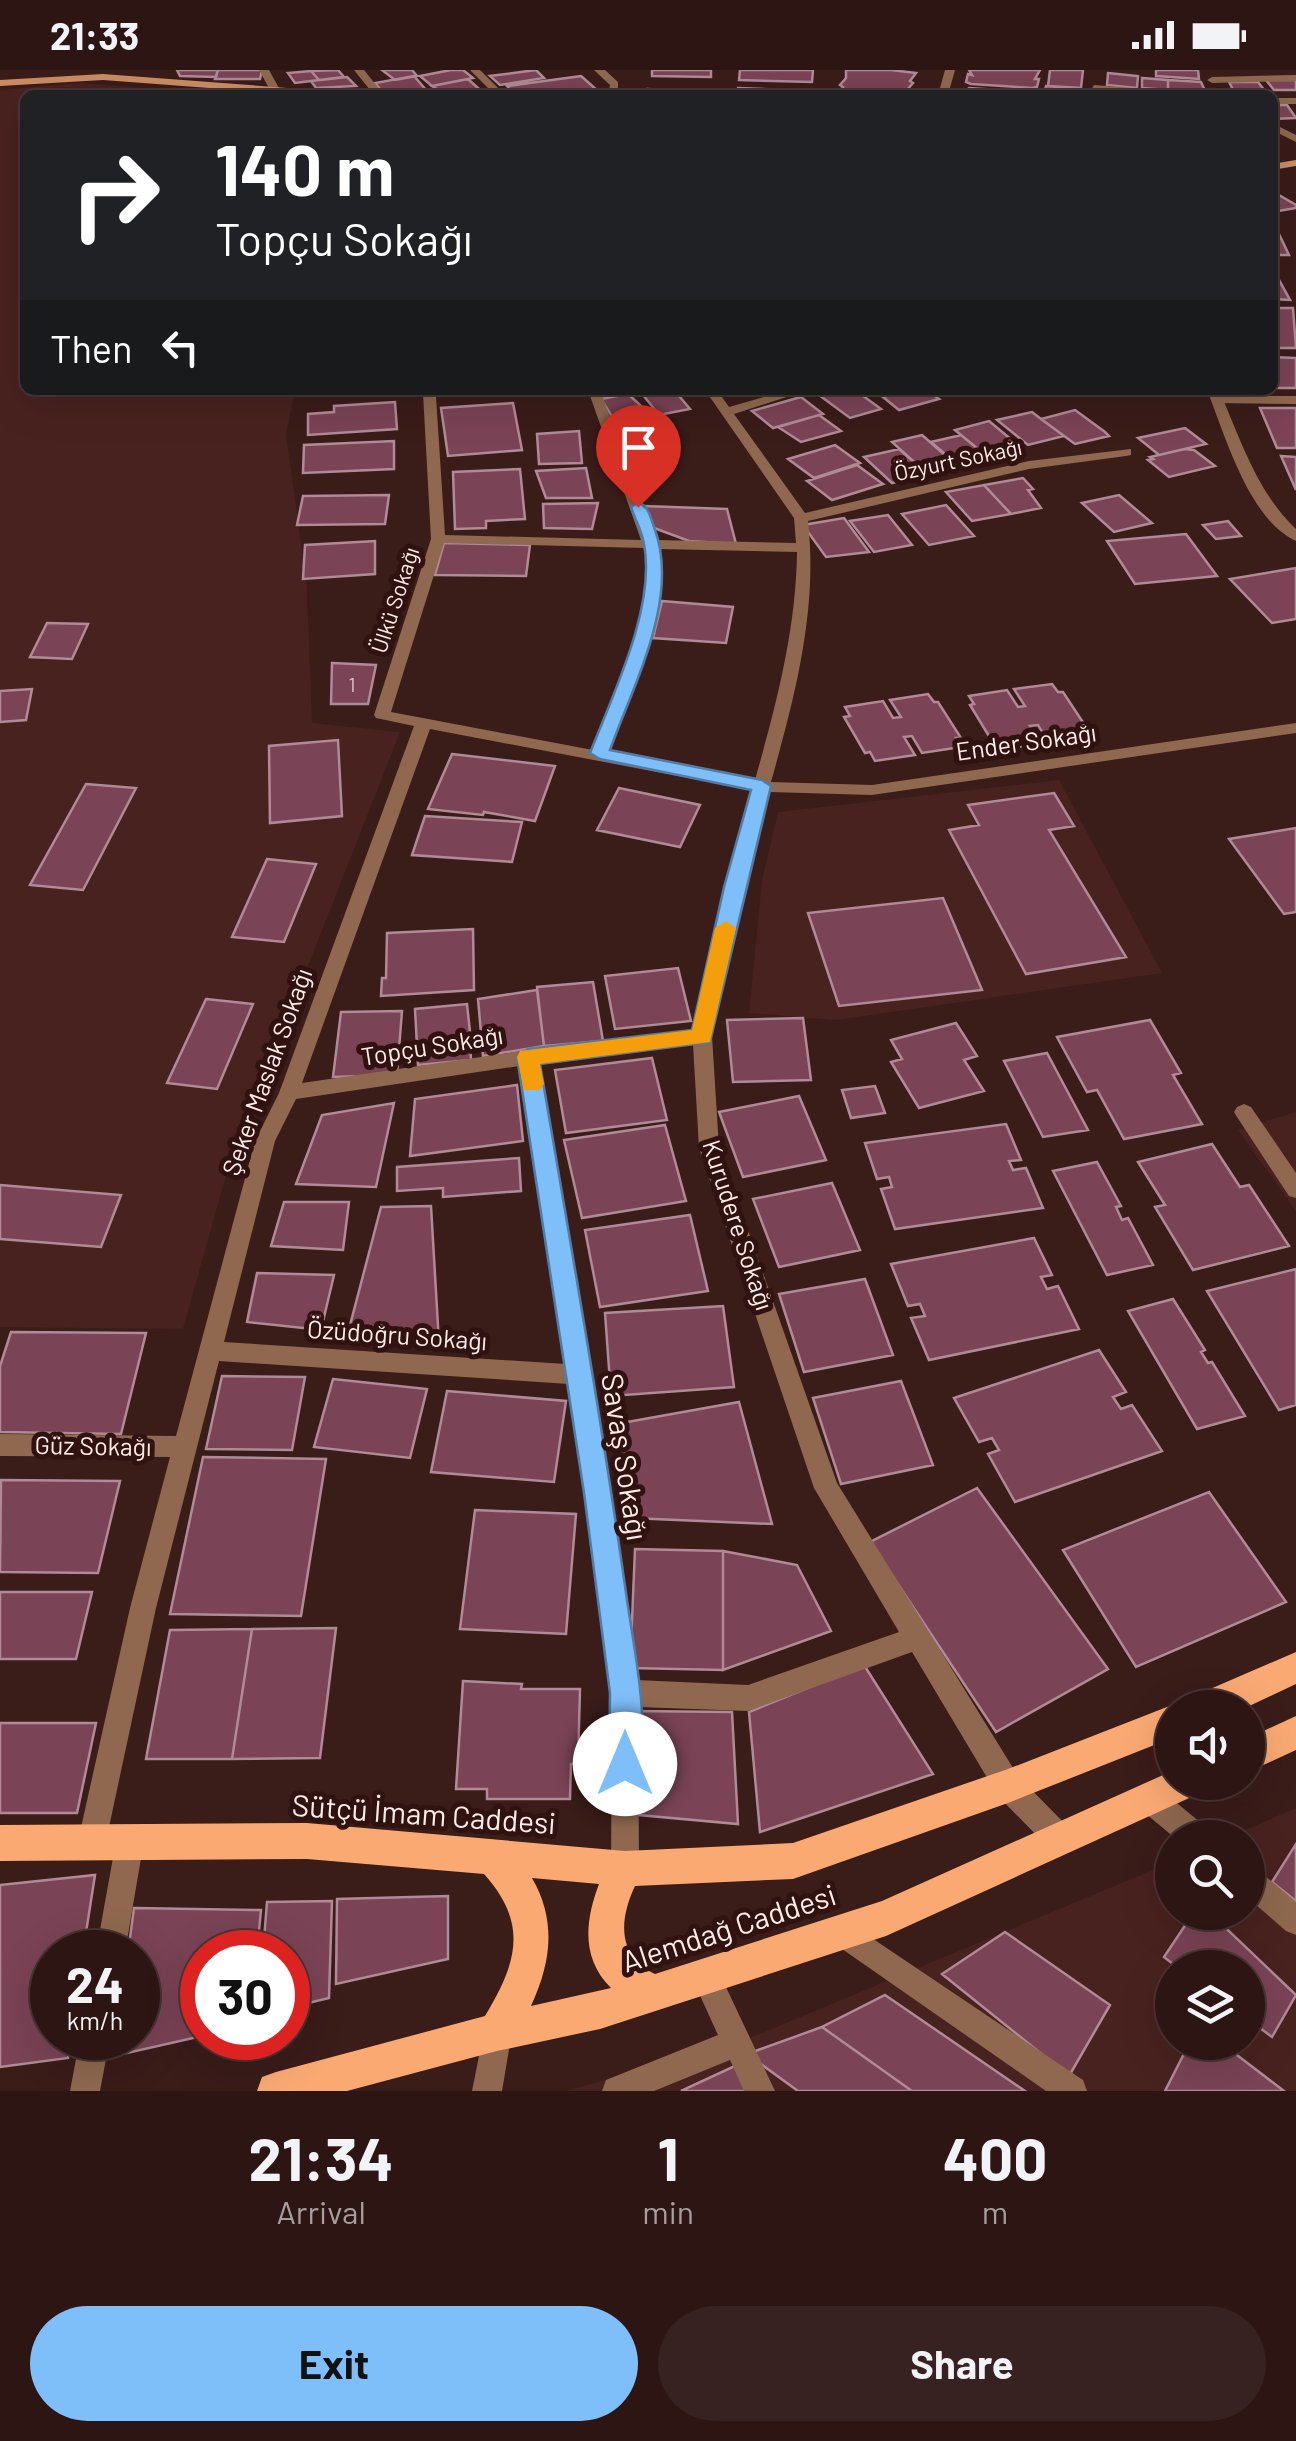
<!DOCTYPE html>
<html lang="en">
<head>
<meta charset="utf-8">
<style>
  body { margin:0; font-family:Barlow,sans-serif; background:#382221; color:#f1f3f6; height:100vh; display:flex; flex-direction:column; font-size:38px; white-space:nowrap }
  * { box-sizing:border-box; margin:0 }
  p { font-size:32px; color:#a69fa0 }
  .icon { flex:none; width:55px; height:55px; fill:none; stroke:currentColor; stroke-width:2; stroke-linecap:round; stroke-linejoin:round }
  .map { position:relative; height:2021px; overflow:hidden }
  .sheet { display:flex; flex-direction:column; background:#2c1513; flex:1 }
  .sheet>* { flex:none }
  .guide { position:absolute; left:20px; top:20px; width:1258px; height:305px; border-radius:15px; box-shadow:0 10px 40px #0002,0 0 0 2px #483433; background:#202124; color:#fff; overflow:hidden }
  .tools { position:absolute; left:1155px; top:1620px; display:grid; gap:20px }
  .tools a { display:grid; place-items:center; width:110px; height:110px; border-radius:50%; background:#2c1513; box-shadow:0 10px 40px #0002,0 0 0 2px #483433; font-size:50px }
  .speed { position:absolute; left:30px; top:1860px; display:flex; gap:20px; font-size:50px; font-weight:700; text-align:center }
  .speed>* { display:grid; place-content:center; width:130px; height:130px; border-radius:50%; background:#2c1513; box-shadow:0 10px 40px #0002,0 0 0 2px #483433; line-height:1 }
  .speed small { font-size:25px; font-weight:400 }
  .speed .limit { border:15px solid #d22; background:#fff; color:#111 }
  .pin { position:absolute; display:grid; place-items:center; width:85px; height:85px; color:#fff; margin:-102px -42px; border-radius:50% 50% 50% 0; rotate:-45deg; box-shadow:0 0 10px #0007 }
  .pin .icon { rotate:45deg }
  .me { position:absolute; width:110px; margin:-55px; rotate:0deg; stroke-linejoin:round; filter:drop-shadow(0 0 8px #0008) }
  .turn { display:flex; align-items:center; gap:35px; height:210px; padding:0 30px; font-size:45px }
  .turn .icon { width:130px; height:130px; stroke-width:2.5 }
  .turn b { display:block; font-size:70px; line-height:85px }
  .then { display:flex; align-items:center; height:95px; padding:0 30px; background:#0003; gap:20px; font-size:38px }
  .eta { display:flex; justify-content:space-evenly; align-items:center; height:170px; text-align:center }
  .eta b { font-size:60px; font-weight:700; line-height:70px }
  .action { display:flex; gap:20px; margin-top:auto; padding:20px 30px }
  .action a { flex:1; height:115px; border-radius:60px; background:#7ebef9; color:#111; font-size:40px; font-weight:700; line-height:115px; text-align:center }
  .action a+a { background:#382221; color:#f1f3f6 }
  .status { display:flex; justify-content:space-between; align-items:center; height:70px; padding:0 50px; background:#2c1513; direction:ltr }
  .status svg { height:28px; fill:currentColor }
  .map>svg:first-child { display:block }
  .built { fill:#48221f; fill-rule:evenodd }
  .building { fill:#7a4356; stroke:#b08a96; stroke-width:2.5 }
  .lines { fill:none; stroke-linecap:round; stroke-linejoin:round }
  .service { fill:#8f684f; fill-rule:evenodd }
  .minor { fill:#8f684f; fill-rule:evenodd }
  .tertiary { fill:#8f684f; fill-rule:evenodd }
  .secondary { fill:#cb8c63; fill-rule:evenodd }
  .primary { fill:#faa973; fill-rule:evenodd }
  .route { fill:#7ebef9; stroke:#527ca2; stroke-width:2.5 }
  .slow { fill:#f59e0b }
  .labels { text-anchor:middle; stroke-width:10; stroke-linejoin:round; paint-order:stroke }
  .number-label { font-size:20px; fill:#ddc2c5 }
  .far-street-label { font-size:22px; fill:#feecea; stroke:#301210 }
  .street-label { font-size:25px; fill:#feecea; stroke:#301210 }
  .near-street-label { font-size:30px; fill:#feecea; stroke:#301210 }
</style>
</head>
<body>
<div class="status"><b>21:33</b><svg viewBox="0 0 49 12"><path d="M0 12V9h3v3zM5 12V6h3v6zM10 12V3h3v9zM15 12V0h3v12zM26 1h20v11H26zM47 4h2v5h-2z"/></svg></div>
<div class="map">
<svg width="1296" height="2021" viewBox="0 0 1296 2021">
  <rect width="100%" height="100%" fill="#3a1c19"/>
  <path class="built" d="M79,13L234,25H25V320H295L286,364L307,518L312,653L400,662L227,1102L183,1259L0,1257V20Z
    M1059,710L1162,903L836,950L749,943L762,810L778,742Z
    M1296,1042V1141L1238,1060Z
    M1296,1738V2021H566L745,1970L1172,1792V1842H1248V1768L1229,1767ZM1172,1898H1248V1972H1172Z"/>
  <path class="building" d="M177,0H218L216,7L180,6Z
    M218,0H262L260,9H215Z
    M338,0L344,7L319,10L311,1Z
    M382,0H412L417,6L395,10Z
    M451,0H463L473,8L432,16L420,6Z
    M536,0L544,8L500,15L490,6Z
    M652,0H711V7L652,6Z
    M740,0H813L812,12L739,10Z
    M846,0H891L916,3L910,11L913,13L907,20L909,25H836L843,17L840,15L846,8Z
    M969,0H1040L1035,9H1039L1037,17L1032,18L971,14L966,12L968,4L972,5Z
    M1050,0H1083L1081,18L1048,16Z
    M1156,0H1198L1199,9L1156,6Z
    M311,1L319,10L295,13L288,3Z
    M1108,3L1138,6L1137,18L1107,15Z
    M414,6L427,21L411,23L381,20L375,13Z
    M581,6L598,21L515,25L507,16Z
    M347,7L356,16L316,18L311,11Z
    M1142,8L1168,10V20L1142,18Z
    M468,9L479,19L445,24L432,16Z
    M1168,10L1201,12L1206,23L1168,20Z
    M1266,10H1296V20H1274Z
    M1229,12H1258L1268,25H1236Z
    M1046,16L1079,19L1078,25H1044Z
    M738,18L814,21V25H737Z
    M969,18L1031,22L1036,24L963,25Z
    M647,19L691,21L690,25H646Z
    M1272,35H1287L1296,48L1272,49Z
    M1272,121L1296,135V138L1272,142Z
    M1272,160H1277L1289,185H1272Z
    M1272,197L1290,230L1272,229Z
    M1272,238H1293L1296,278H1272Z
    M1272,287L1296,288V318H1272Z
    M639,320H674L690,339L659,345Z
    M838,320H855L881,339L850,348L819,325Z
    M908,320H926L939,329L899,340L883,327Z
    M628,324L661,354L619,358L601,329Z
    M801,327L823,344L773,358L752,341Z
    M395,332L397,359L308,365V344L334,342V336Z
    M513,333L522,380L448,386L441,338Z
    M1260,338H1296V378H1277Z
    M1075,340L1105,362L1109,366L1075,374L1041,349Z
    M1032,342L1041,349L1064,366L1028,375L997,350Z
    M819,345L841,361L801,372L778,357Z
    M989,351L1019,376L984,384L955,360Z
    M1185,358L1206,374L1159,385L1138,368Z
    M579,361L582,393L539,394L537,364Z
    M922,365L954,393L923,400L892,372Z
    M961,365L984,384L989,388L958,395L931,372Z
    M394,371V399L303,403L304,375Z
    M835,375L860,393L814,408L788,389Z
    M899,379L923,400L928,404L892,413L864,387Z
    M1185,379L1194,380L1215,396L1169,407L1148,390L1153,389L1150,387Z
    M1281,386L1296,387V420Z
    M857,395L883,414L832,430L807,411Z
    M586,398L592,428H546L536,401Z
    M520,399L525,449L486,451V458L455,459L453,402Z
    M1023,408L1033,419L1028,420L1041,438L1011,444L984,415Z
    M984,415L1011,444L972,451L946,422Z
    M389,425L385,454L297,455L303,426Z
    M1119,425L1152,453L1114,462L1082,433Z
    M598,433L592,459L544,458L543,434Z
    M946,435L974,466L929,475L902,444Z
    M644,436L727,439L736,474L689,471L646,455Z
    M888,445L912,475L874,482L850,451Z
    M844,448L869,482L826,487L803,455Z
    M1228,451L1241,466L1216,469L1203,455Z
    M1186,464L1217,506L1135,514L1107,471Z
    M375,471V504L303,509L305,475Z
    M444,473L530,475L526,506L435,505Z
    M1296,498V549L1272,553L1230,509Z
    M662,531L733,537L726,573L653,568Z
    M47,553L88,554L72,589L30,587Z
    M332,593L376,595L368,634H331Z
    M1052,614L1058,622H1063L1086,657L1081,658L1087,667L1049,673L1038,655L1030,656L1041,674L1002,679L997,670L992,671L970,635L974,634L969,626L1007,620L1018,637L1025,636L1014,619Z
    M32,619L26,650L0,652V621Z
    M928,624L934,632H938L961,668H956L961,677L922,683L912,666L904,667L915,685L875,691L870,682L865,683L844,647L850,646L845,637L883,631L893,648L901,647L890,630Z
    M338,670L342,746L270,753L269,676Z
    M452,684L555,696L535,751L484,742L483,745L428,739Z
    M86,714L136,718L83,820L30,815Z
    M619,718L700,735L680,777L597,760Z
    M1054,723L1074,756L1049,760L1126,887L1026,904L949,760L979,755L968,735Z
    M425,746L522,752L512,792L412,785Z
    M1296,758V842L1284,844L1229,769Z
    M267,789L316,794L284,872L232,867Z
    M943,828L982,920L839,936L808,843Z
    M473,859L474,920L381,926L382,908H386L387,863Z
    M678,898L691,951L615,959L605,906Z
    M593,912L603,971L544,976L537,917Z
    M537,920L544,976L483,986L478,929Z
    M206,929L253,934L217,1019L167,1013Z
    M467,934L470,962L463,963L464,974L470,973L471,990L418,995L415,939Z
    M402,941L397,1005L333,1007L341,942Z
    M803,948L811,1010L733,1012L727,950Z
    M1150,950L1181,1003L1173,1005L1202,1054L1124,1069L1097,1020L1087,1022L1057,967Z
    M956,953L977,986L964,990L984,1021L919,1038L891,992L902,989L891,970Z
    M1047,983L1088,1060L1043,1067L1004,991Z
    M652,988L667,1050L566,1063L555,1000Z
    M517,1015L523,1071L410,1086L415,1029Z
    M875,1016L885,1043L851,1048L842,1020Z
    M799,1026L826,1090L743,1107L719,1042Z
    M394,1033L376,1117L296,1114L322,1045Z
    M1006,1054L1021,1090L1009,1091L1013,1100L1026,1098L1043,1138L895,1159L881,1119L892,1117L889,1107L877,1109L865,1073Z
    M665,1055L686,1131L582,1148L564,1070Z
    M1212,1074L1240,1117L1249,1115L1289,1176L1193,1200L1155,1137L1165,1135L1138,1092Z
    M519,1088L521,1121L443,1127V1118L397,1121V1097Z
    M1097,1092L1121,1136L1116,1137L1122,1150L1128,1148L1153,1195L1107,1205L1053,1101Z
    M832,1113L860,1180L779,1197L753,1129Z
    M0,1115L121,1125L101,1177L0,1169Z
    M284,1132H349L343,1180L271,1176Z
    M431,1136L439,1273L348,1263L381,1137Z
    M690,1145L708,1221L600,1237L585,1160Z
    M1034,1168L1052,1205L1041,1207L1047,1219L1058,1216L1079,1259L929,1290L911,1248L925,1246L920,1234L908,1236L891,1194Z
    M1296,1199V1335L1279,1340L1207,1221Z
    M257,1203L334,1205L321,1260L247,1252Z
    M865,1209L893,1285L804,1302L779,1224Z
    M1173,1229L1205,1280L1201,1282L1208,1293L1212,1292L1245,1346L1197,1359L1128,1241Z
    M723,1236L734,1317L611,1326L605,1243Z
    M11,1262L146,1263L121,1364L0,1362V1296Z
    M1099,1280L1126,1322L1113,1327L1121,1339L1132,1335L1162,1381L1015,1432L988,1384L999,1380L992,1368L979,1372L954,1328Z
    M222,1306L305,1307L292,1380L206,1379Z
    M333,1309L427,1319L410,1388L314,1377Z
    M901,1311L933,1395L841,1414L813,1328Z
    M447,1321L566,1331L554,1412L431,1402Z
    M739,1332L772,1454L631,1448L616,1354Z
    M203,1387L326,1389L301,1546L170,1544Z
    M1,1410L120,1411L98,1503L0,1502Z
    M977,1418L1108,1599L996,1662L870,1472Z
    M1209,1422L1286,1532L1136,1597L1063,1480Z
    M475,1440L576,1444L566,1564L460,1559Z
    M635,1479L723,1481V1600L630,1598Z
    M723,1481L797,1495L831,1561L723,1600Z
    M0,1522H92L76,1589H0Z
    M336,1558L320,1688L232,1689L252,1559Z
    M252,1559L232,1689H146L170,1560Z
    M864,1595L933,1704L760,1762L749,1642Z
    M463,1611L522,1614L521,1619H580L578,1693L571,1694L570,1729H487V1719H456Z
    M631,1641L732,1642L738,1754L628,1744Z
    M0,1653H96L77,1743H0Z
    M1296,1774V1831L1272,1812Z
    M95,1805L83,1882H52V1968H71L68,1988L0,1997V1815Z
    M448,1826V1889L336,1914L337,1829Z
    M332,1831L329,1928L288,1938V1882H263L267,1832Z
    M134,1838L261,1840L257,1882H202V1966L114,1986L116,1968H138V1882H128Z
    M1194,1842H1209L1296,1925L1272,1967L1248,1949V1898H1178L1164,1887Z
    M1005,1862L1110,1935L1069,2006L942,1904Z
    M885,1925L1025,2021H912L822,1957Z
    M822,1957L912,2021H798L747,1984Z
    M1190,1972H1220L1284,2021H1165Z
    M737,1995L747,2021H681Z"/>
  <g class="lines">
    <path class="service" d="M1244,1034L1251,1037L1296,1103V1128L1289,1126L1237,1047L1234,1042L1237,1037Z
      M1150,1715L1160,1719L1207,1758L1211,1768H1175L1140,1739L1136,1729L1140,1719Z
      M1248,1796L1258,1800L1296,1832V1865L1286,1861L1248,1828Z
      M707,1893L717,1898L775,2021H744L730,1990L654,2021H602L606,2010L718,1965L692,1908L697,1898Z
      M497,1947L508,1951L512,1962L502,2021H472L486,1951Z"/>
    <path class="minor" d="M259,0H269L280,20L276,25L267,24L270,20Z
      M354,0H364L384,25H374Z
      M470,0H480L505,25H495Z
      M594,0H605L618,12V25H608L610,15Z
      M945,0H955L948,25H938Z
      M1296,5V11L1212,13L1207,10L1212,7Z
      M1094,15L1183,22L1188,25L1091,20Z
      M1272,28H1296V34H1272Z
      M1272,53L1296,65V72L1272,60Z
      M426,320H498L492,324L436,327L445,465L641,470L588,320H600L656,470L796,473L794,448L705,320H717L729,337L788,320H808L734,344L805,443L1029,391L1131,379V385L1126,386L1029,399L808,451C818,540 795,626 771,712L872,715L1296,653V663L872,725L769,722L743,817L712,966L719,1078L837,1413L1018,1706L1070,1759L1074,1769L1070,1779L1060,1783L1050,1779L998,1726L912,1582L748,1641L638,1637L639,1799L635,1809L625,1813L615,1809L611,1799L612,1623L569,1314L219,1291L156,1538L106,1771L102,1781L92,1785L82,1781L78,1771L130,1538L170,1387L0,1386V1364L176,1366L255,1071L279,1023L414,656L376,648L374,645L431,469L423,323ZM444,473L644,478C661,525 611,633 593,680L391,642ZM659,479L797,482C796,561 776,635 755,710L608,683C626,636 676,525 659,479ZM430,659L752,720L725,817L694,960L528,980L302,1013ZM693,974L699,1078L814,1418L899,1562L748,1615L636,1610L610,1423L539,993ZM519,996L566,1294L224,1272L275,1071L296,1029Z
      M1218,326H1296V334L1213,333V327Z
      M130,1757L140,1761L144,1771L125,1882H96L116,1771L120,1761Z
      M842,1848L1083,2010L1087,2021H1046L832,1872L828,1862L832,1852Z
      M80,1968H110L100,2021H70Z"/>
    <path class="tertiary" d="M1207,320H1219C1241,370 1256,421 1296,459V471C1249,450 1225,365 1207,320Z"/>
    <path class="secondary" d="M103,4L340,22L345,25H302L103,10L0,16V10Z
      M1296,90V96L1272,100V94Z"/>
    <path class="primary" d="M1296,1582V1614L1245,1638H1190L1194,1626Z
      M1172,1635L1177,1638H1172V1668L1008,1733L793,1809L635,1816C619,1850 617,1886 655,1904L882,1831L1172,1701V1712H1203L1198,1724L886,1866L600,1959L497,1981L347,2021H257L262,2007L276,2002L485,1946C517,1893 529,1854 484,1804L307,1789L0,1791V1755L307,1753L625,1781L793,1773L1008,1699ZM532,1808L599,1814C585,1851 581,1888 611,1918L531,1936C551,1893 557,1851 532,1808Z
      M1296,1646V1680L1248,1702V1668Z"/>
  </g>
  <path class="route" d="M638,432C649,437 650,446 654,457C681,527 634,613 610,680L762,710L771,716L710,972L540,994C570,1170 601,1346 626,1523C632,1568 653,1663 636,1704L625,1709L614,1704L609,1694L610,1623L584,1423L517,987L528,979L692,960L724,817L751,720L600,689L590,683C613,624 656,537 644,474C642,461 635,449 631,437Z"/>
  <path class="slow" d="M726,851L736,858L710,972L540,994L544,1014L540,1020H524L517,987L520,981L692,960L715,858Z"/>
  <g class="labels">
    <g class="number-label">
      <text x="352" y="622">1</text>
    </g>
    <g class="far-street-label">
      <text transform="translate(958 390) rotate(-12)" y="8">Özyurt Sokağı</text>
      <text transform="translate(395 530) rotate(-72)" y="8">Ülkü Sokağı</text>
    </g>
    <g class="street-label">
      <text transform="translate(1026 672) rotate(-8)" y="9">Ender Sokağı</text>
      <text transform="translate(432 976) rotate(-9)" y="9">Topçu Sokağı</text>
      <text transform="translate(267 1002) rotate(-70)" y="9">Şeker Maslak Sokağı</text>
      <text transform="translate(738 1155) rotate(72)" y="9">Kurudere Sokağı</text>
      <text transform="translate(397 1265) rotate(4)" y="9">Özüdoğru Sokağı</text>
      <text transform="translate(93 1376) rotate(1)" y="9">Güz Sokağı</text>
    </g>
    <g class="near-street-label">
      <text transform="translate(624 1387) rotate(81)" y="10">Savaş Sokağı</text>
      <text transform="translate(424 1745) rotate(4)" y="10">Sütçü İmam Caddesi</text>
      <text transform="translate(729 1859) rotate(-18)" y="10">Alemdağ Caddesi</text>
    </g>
  </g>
</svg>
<div class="tools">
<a><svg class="icon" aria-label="sound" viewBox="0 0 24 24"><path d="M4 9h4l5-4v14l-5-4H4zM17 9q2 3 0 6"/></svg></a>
<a><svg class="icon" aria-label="search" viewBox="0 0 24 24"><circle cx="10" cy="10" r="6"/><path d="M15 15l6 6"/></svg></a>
<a><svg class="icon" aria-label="layers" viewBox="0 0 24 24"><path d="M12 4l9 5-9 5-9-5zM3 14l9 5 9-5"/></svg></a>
</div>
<div class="speed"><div>24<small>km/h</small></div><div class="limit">30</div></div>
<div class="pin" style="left:638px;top:437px;background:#d93025"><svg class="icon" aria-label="arrive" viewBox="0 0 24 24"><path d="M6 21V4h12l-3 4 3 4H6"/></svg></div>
<svg class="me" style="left:625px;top:1694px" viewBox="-20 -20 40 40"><circle r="19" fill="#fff"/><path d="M0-13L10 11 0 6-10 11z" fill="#7ebef9"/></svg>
<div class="guide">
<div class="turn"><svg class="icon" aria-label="right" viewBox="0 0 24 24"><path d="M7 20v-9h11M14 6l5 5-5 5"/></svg><div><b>140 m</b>Topçu Sokağı</div></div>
<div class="then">Then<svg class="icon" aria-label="left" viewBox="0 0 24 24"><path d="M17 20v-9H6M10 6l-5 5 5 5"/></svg></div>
</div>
</div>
<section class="sheet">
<div class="eta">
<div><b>21:34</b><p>Arrival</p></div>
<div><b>1</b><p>min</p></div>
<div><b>400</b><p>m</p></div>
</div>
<div class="action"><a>Exit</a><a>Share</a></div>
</section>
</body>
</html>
